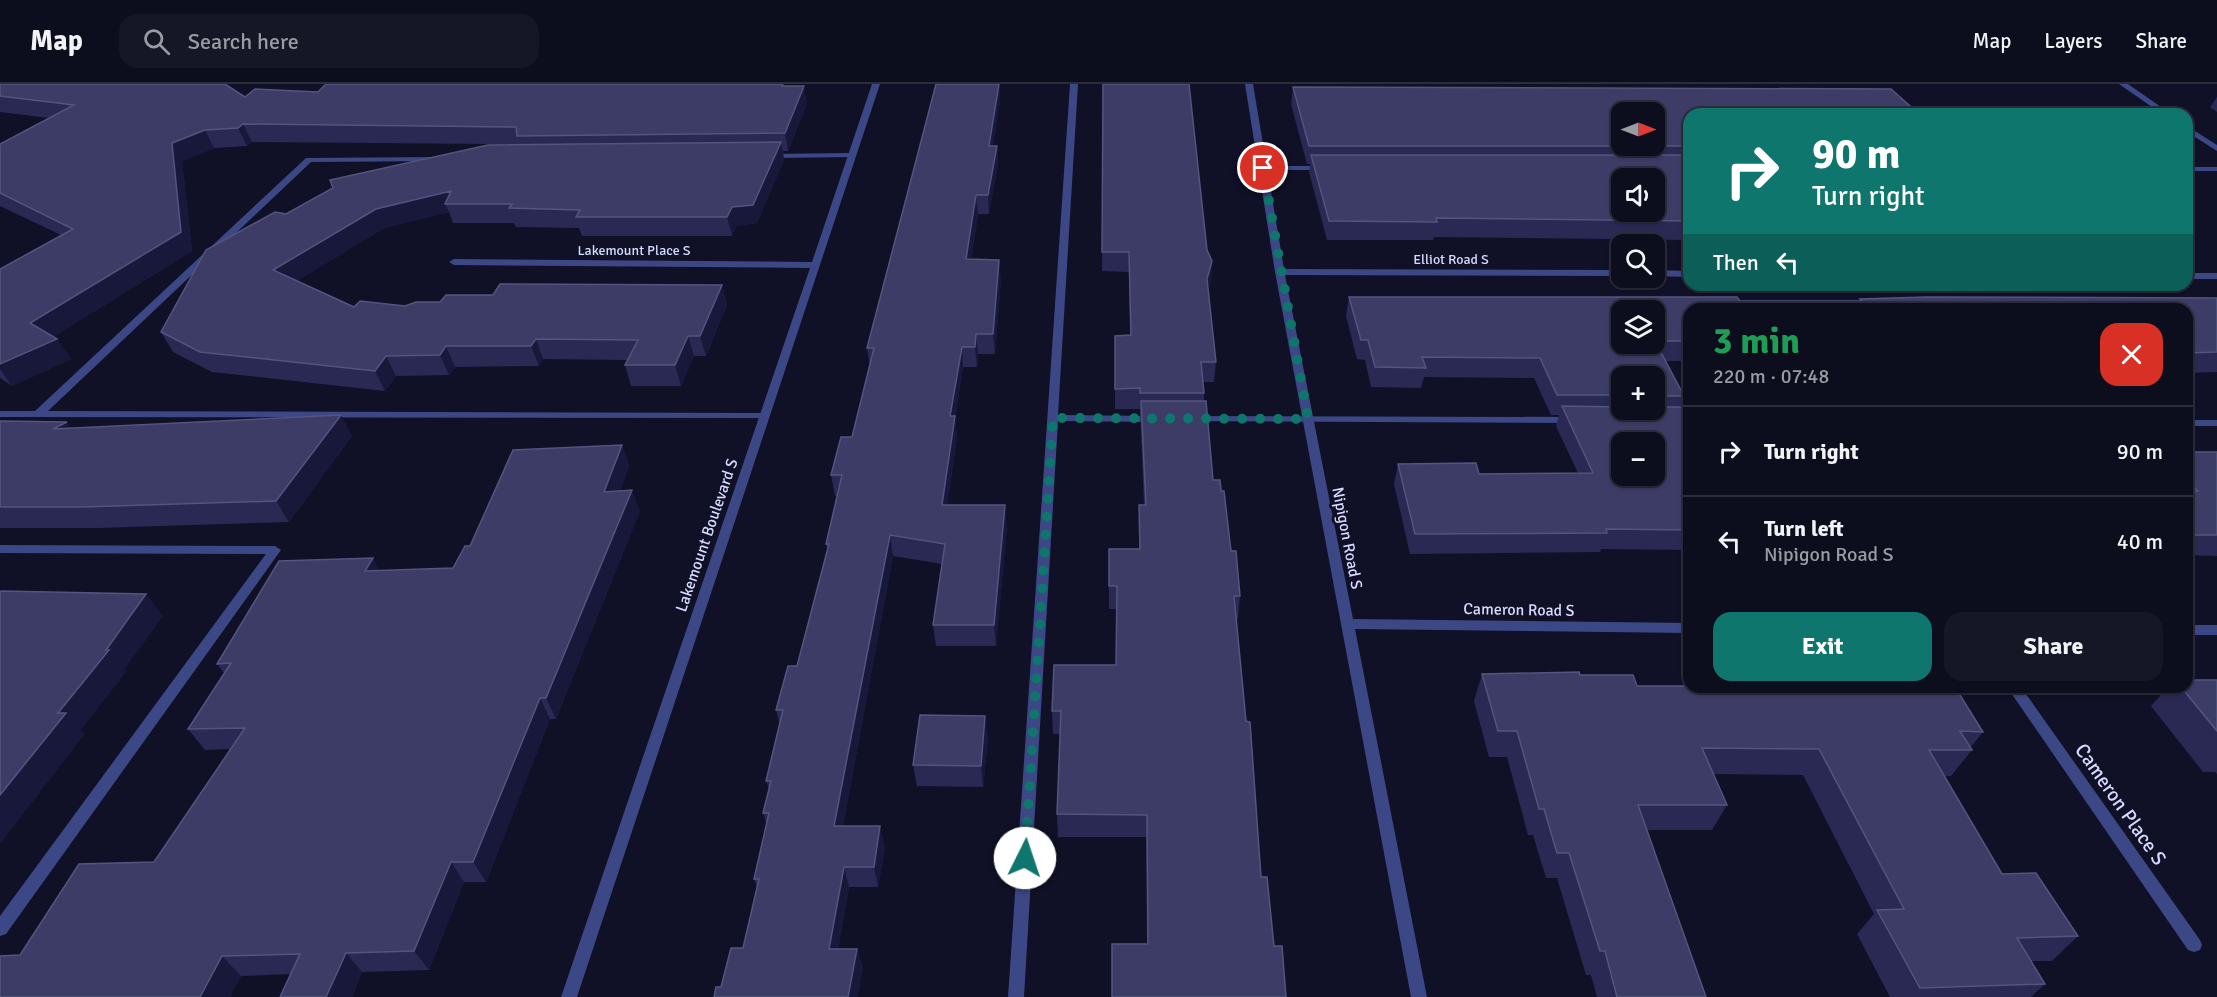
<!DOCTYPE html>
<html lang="en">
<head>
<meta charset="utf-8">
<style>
  body { margin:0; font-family:Signika,sans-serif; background:#151626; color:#f1f3f6; height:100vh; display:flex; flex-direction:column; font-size:22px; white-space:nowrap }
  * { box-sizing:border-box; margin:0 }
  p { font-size:20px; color:#9a9ca4 }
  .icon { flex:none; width:33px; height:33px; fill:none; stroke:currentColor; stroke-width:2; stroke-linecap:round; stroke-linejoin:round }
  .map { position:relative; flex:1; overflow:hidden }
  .drawer { position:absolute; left:1683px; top:219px; width:510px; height:390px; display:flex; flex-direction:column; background:#0c0d1d; border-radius:18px; box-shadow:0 2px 4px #0004,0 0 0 2px #2c2d3b }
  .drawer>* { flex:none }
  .banner { position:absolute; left:1683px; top:24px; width:510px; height:183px; border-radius:18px; box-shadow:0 2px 4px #0004,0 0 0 2px #2c2d3b; background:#0f766e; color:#fff; overflow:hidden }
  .needle { width:39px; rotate:90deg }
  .fabs { position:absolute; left:1611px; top:18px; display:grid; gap:12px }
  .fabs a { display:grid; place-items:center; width:54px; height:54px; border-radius:12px; background:#0c0d1d; box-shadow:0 2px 4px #0004,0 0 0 2px #2c2d3b; font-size:30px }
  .pin { position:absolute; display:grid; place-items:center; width:51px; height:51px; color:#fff; margin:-26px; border:3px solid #fff; border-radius:50%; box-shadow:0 2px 6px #0007 }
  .me { position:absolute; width:66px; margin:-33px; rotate:4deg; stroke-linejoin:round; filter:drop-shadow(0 0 4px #0008) }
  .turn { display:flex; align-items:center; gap:21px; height:126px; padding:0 30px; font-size:27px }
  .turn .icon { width:78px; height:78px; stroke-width:2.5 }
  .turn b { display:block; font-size:42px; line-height:51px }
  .then { display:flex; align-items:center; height:57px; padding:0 30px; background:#0003; gap:12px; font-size:22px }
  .round { display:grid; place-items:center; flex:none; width:63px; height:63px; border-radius:18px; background:#151626 }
  .overview { display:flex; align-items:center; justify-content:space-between; height:102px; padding:0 30px }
  h1 { font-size:36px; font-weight:800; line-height:45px; color:#1e9e55 }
  .action { display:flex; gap:12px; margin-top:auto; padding:12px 30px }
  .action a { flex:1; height:69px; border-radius:18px; background:#0f766e; color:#fff; font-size:24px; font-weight:800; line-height:69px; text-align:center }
  .action a+a { background:#151626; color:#f1f3f6 }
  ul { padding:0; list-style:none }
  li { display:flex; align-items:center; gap:18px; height:90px; padding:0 30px; border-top:2px solid #2c2d3b }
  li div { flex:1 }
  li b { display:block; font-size:22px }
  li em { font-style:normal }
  header { display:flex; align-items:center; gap:36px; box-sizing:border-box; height:84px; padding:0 30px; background:#0c0d1d; border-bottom:2px solid #2c2d3b }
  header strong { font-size:28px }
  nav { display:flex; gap:33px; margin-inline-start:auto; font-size:21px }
  .search { width:420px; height:54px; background:#151626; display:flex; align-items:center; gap:15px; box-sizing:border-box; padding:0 21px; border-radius:18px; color:#9a9ca4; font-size:22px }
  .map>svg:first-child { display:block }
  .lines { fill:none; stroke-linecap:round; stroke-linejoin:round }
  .service { fill:#3b4885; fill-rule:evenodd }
  .minor { fill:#3b4885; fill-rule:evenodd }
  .wall { fill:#292954; fill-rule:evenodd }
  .shaded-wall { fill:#17183a }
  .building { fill:#3c3c66; stroke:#54557e; stroke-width:1.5; fill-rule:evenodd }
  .route { stroke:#0f766e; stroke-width:10; stroke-dasharray:0 18 }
  .labels { text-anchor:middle; stroke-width:6; stroke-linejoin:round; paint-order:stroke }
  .far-street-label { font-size:14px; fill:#d6daff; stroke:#101127 }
  .street-label { font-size:16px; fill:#d6daff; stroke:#101127 }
  .near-street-label { font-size:20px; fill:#d6daff; stroke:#101127 }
</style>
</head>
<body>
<header>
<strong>Map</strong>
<div class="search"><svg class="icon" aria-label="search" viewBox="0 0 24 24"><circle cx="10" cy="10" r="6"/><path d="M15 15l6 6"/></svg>Search here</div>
<nav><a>Map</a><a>Layers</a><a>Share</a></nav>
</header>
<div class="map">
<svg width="2217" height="913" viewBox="0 0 2217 913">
  <rect width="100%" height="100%" fill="#101127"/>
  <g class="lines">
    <path class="service" d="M1070,0H1078L1058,331L1156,332L1161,335L1156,338L1058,337L1024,913H1008Z
      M851,69H854V73L769,74L765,72L769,70Z
      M439,73H442V77L311,78L48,327L763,329L767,330L768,332L767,334L0,333V327H35L306,74Z
      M1260,82H1325L1329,84L1325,86H1260Z
      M2187,83H2217V87H2187Z
      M1192,332L1573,333L1578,336L1573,339L1188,337L1187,335L1188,333Z
      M2187,336H2217V342H2187Z"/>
    <path class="minor" d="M872,0H880L577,913H561L810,184L454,181L449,178L454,175L812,178Z
      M1245,0H1253L1284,185L1622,186V192L1285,191L1353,535L1689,539V549L1355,545L1427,913H1411L1275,188Z
      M2119,0H2128L2171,30H2162Z
      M2187,42L2217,61V67L2187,48Z
      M1654,186L1689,187V193L1654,192Z
      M2187,189H2217V195H2187Z
      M0,461L275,462L281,466L6,850L0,852V832L266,470L0,469Z
      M2187,541H2217V551H2187Z
      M2007,603H2021L2200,856L2202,861L2200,866L2194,868L2188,866Z"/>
  </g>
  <path class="wall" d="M0,0L245,13L318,8L787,2L807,20L788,67H783L784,76L757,139L736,142L732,152H582L579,144L516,143L514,139H453L449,128L384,144L297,197L354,223L405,222L493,211L722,201L727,221L706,272H694L681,302H631L625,281L628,276L543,275L539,282L455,283L449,291L396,292L385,307L212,288L173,268L161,248L286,130L493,60L252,58L247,62L214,64L182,77L192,167L53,253L71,275L12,302L0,294V185L61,151L0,122V60L49,34L0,28Z
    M999,0L1000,16L993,62H997L998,80L989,130H978L971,176L1001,195L995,270H978L977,283H963L955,335L957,353L947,421L1007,442L996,562H936L933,541L942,480L893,472L843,742L885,763L878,803H849L838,865H857L863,885L721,903L743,864L757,803L754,795L767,741L763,729L769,705L766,697L780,641L776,626L797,582L827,465L826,460L837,412H835L831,391L852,353L870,283L867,264Z
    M1103,0L1207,166L1212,177L1211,196L1208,206L1216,278L1214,298H1203L1204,309V317L1213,396L1221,407L1231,467L1240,512L1238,535H1236L1261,793L1147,860L1146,753H1058L1057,730L1060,650H1053L1052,627L1116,581L1117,525H1109V465H1139V421H1144L1140,325H1115V252L1130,251L1129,188L1102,187Z
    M1293,3L1689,30V156L1434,153L1433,156H1327L1309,88L1310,80H1307L1291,20Z
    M2217,13V28L2210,23Z
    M1349,213L1740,217H1859L1860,215L2217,214V288L2187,289V225H1689V277H1666L1684,312L1680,323H1689V466L1601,465L1600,468L1410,470L1394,400L1398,380L1479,390L1578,389L1556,342L1559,331H1551L1534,294L1424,293L1421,304L1371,303L1365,276L1357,275L1346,232ZM1622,292H1654V326H1622Z
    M0,337L71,344L352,352L289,438L98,444H0Z
    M622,361L629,382L620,407L640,427L556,635H550L486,798H464L429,886L362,888L352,913H280L291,890L241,892L230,913H0L20,871L154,778L230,665L205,666L188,645L224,589L217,580L380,487L453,484L470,462Z
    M2187,368H2217V472L2187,471Z
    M1482,590L1580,591L1637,602L1983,648L1970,664L1972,666L1951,692H1945L2002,790L2078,852L2052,877H2031L2045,900L2031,913H1890L1857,850L1874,830L1803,691L1714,690L1727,721L1712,746H1647L1706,913H1597L1591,891H1586L1557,794H1546L1533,751H1528L1507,673H1489L1474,617Z
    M2217,596V690L2215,688H2203L2151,622L2168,603H2187Z
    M988,653L983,703L917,702L913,681Z"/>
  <path class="shaded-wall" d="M999,0L1000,16L990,80L989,62Z
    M804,2L807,20L788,67L785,49Z
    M243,40L252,58L247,62L238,44Z
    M205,46L214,64L182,77L192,167L44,259L30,239L172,59Z
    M781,58L784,76L757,139L736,142L732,152L727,133L732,123Z
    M997,62L998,80L989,130L988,111Z
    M451,107L445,120L449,128L384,144L283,206L273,186L376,125Z
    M976,111L978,130L968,195L966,175Z
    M999,176L1001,195L995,270L993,250Z
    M1212,177L1211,196L1206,215L1207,195Z
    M722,201L727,221L706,272L700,252Z
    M976,250L978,270L977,283L975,263Z
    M688,252L694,272L681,302L675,281Z
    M57,255L71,275L12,302L0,285V280Z
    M536,255L543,275L539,282L531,262Z
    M446,262L455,283L449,291L440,271Z
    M962,263L963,283L955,335L957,353L944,442L942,421L950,332Z
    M386,272L396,292L385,307L375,287Z
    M341,331L352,352L289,438L276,417Z
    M67,338L82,359L53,345Z
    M622,361L629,382L612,429L604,408Z
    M632,406L640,427L556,635L546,614Z
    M1005,421L1007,442L996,562L994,541Z
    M890,451L893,472L839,763L834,742Z
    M373,474L384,496L365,487Z
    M146,510L163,532L125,585L127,587L81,646L85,650L0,760V711L58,629Z
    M540,614L550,635L486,798L473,778Z
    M985,632L988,653L983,703L981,682Z
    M880,742L885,763L878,803L874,783Z
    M451,778L464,798L429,886L414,867Z
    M844,783L849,803L835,885L829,865Z
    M857,865L863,885L858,913H848Z
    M346,869L362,888L352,913H326Z
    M222,872L241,892L230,913H200Z"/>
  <path class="building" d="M0,0H225L245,13L255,5L318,8L326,0H783L782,2H804L785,49L517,52L516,43L243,40L238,44L205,46L172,59L181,148L30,239L57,255L0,280V185L73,145L0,109V60L74,21L0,12Z
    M936,0H999L989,62H997L988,111H976L966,175L999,176L993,250H976L975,263H962L950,332H955L942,421H1005L994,541H933L945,460L890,451L834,742H880L874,783H844L829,865H857L848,913H714L716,903H721L731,864H743L759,795H754L769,729H763L771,697H766L783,626H776L788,582H797L829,460H826L842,391H831L841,353H852L874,264H867Z
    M1103,0H1189L1207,166L1212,177L1207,195L1216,278H1201L1204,309H1140V304L1115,305V252L1131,251L1129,168H1102Z
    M1293,3L1891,5L1919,30H1689V62H1309ZM1622,28H1654V62H1622Z
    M781,58L753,121L732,123L727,133H576L580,126L509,124L512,120H445L451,107L376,125L273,186L354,223L360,217L405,222L416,218H440L446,211H493L500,200L722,201L700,252H688L675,281H625L638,256L536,255L531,262H446L440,271L386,272L375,287L200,268L161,248L206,166L275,128L286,130L333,104L330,96L488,61Z
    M1311,71H1689V137L1436,134L1437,138L1329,137ZM1622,94H1654V128H1622Z
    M1349,213H1737L1740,217H1862L1860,215L1927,213L2217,214V268L2187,269V225H1689V257H1655L1684,312H1654V292H1622V311H1557L1540,274L1422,273L1426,284L1375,283L1368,256H1361ZM1622,226H1654V260H1622Z
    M1141,317H1206L1213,396H1220L1221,407H1224L1231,467H1236L1240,512H1234L1246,637L1250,638L1261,793H1267L1274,862H1282L1286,913H1112V860H1148L1147,731L1057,730L1061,627H1052L1054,581H1116L1117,502H1109V465H1140L1139,421H1146Z
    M1562,322L1622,323V326H1654V323H1689V446L1606,445L1607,449L1415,450L1398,380L1476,379L1479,390L1593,389ZM1622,358H1654V392H1622Z
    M341,331L276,417L82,423H0V337L67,338L53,345Z
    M622,361L604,408L632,406L546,614H540L473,778H451L414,867L346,869L326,913H280L300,870L222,872L200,913H0V872L20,871L79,780L154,778L245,644L188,645L231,579L217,580L279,477L373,474L365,487L453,484L465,462H470L513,366Z
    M2187,368H2217V451H2187V407H2198L2187,396Z
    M1,507L146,510L106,566H109L58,629H66L0,711V508Z
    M1579,588L1580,591H1633L1637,602H1689V603H1955L1983,648L1960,647L1972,666H1929L2002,790L2036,789L2078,852L2017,854L2045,900L1920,904L1877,826L1904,825L1819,665L1702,664L1727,721H1638L1706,913H1617L1605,867H1600L1569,769H1557L1544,725H1539L1517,647H1498L1482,590Z
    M2187,596H2217V647L2181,603H2187Z
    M920,631L985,632L981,682L913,681Z"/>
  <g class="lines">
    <path class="route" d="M1025,774L1053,334L1308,335L1263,84"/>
  </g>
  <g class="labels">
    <g class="far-street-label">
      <text x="634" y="171">Lakemount Place S</text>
      <text x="1451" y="180">Elliot Road S</text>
    </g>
    <g class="street-label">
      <text transform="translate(706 451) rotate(-71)" y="6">Lakemount Boulevard S</text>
      <text transform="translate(1348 454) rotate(79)" y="6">Nipigon Road S</text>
      <text transform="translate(1519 525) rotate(1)" y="6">Cameron Road S</text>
    </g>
    <g class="near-street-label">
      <text transform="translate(2121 720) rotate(55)" y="7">Cameron Place S</text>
    </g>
  </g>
</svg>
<div class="fabs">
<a><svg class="needle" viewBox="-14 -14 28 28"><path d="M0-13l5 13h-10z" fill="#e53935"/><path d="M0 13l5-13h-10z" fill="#9a9ca4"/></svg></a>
<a><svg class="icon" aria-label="sound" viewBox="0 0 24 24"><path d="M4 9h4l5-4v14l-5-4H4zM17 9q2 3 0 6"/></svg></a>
<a><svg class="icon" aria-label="search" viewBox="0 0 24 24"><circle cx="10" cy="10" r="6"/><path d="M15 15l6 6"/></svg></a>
<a><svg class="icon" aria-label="layers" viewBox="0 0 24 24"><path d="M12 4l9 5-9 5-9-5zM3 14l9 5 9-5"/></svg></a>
<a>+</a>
<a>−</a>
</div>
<div class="pin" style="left:1263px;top:84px;background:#d93025"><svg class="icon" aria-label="arrive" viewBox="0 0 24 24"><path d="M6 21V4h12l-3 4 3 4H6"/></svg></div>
<svg class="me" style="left:1025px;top:774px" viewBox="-20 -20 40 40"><circle r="19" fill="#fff"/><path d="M0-13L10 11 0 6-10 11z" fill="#0f766e"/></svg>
<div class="banner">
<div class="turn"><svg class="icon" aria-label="right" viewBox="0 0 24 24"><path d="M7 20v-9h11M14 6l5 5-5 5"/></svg><div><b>90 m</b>Turn right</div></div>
<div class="then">Then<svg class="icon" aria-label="left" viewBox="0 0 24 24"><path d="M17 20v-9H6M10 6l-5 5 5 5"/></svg></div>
</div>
<section class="drawer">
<div class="overview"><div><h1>3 min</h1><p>220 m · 07:48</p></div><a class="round" style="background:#d93025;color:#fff"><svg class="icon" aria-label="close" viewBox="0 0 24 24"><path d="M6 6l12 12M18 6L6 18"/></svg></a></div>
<ul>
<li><svg class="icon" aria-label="right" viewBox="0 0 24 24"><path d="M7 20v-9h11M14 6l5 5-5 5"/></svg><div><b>Turn right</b></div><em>90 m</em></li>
<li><svg class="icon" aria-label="left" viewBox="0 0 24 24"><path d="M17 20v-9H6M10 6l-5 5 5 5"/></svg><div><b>Turn left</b><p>Nipigon Road S</p></div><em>40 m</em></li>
</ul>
<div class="action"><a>Exit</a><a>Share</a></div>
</section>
</div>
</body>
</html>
